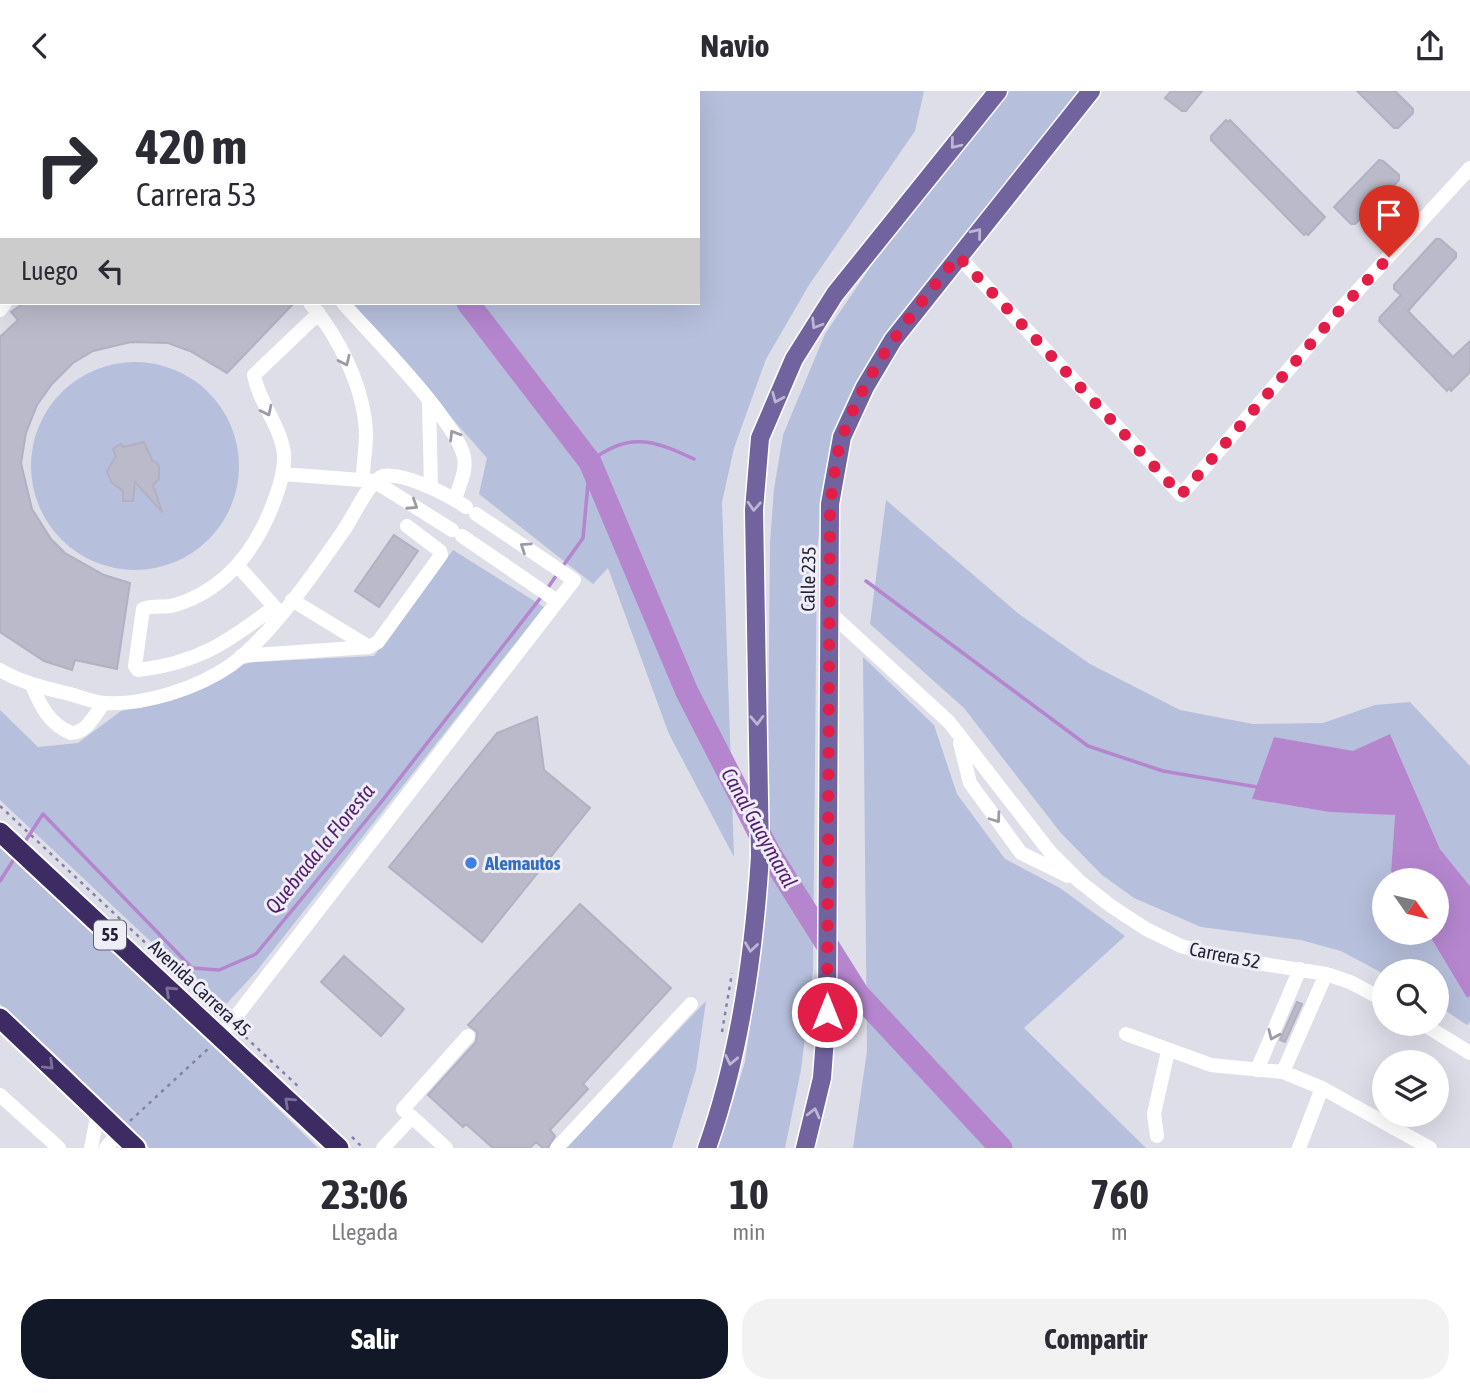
<!DOCTYPE html>
<html lang="es">
<head>
<meta charset="utf-8">
<style>
  body { margin:0; font-family:"Asap Condensed",sans-serif; background:#f2f2f3; color:#2b2b33; height:100vh; display:flex; flex-direction:column; font-size:26px; white-space:nowrap }
  * { box-sizing:border-box; margin:0 }
  p { font-size:23px; color:#7c7c81 }
  .icon { flex:none; width:38px; height:38px; fill:none; stroke:currentColor; stroke-width:2; stroke-linecap:round; stroke-linejoin:round }
  .map { position:relative; height:1057px; overflow:hidden }
  .side { display:flex; flex-direction:column; background:#fff; flex:1 }
  .side>* { flex:none }
  .guide { position:absolute; left:0px; top:0px; width:700px; height:214px; box-shadow:0 7px 28px #0002; background:#fff; color:#2b2b33; overflow:hidden }
  .needle { width:46px; rotate:124deg }
  .controls { position:absolute; left:1372px; top:777px; display:grid; gap:14px }
  .controls a { display:grid; place-items:center; width:77px; height:77px; border-radius:50%; background:#fff; box-shadow:0 7px 28px #0002; font-size:35px }
  .pin { position:absolute; display:grid; place-items:center; width:60px; height:60px; color:#fff; margin:-72px -30px; border-radius:50% 50% 50% 0; rotate:-45deg; box-shadow:0 0 7px #0007 }
  .pin .icon { rotate:45deg }
  .me { position:absolute; width:77px; margin:-38px; rotate:0deg; stroke-linejoin:round; filter:drop-shadow(0 0 5px #0008) }
  .turn { display:flex; align-items:center; gap:24px; height:147px; padding:0 21px; font-size:32px }
  .turn .icon { width:91px; height:91px; stroke-width:2.5 }
  .turn b { display:block; font-size:49px; line-height:60px }
  .then { display:flex; align-items:center; height:66px; padding:0 21px; background:#0003; gap:14px; font-size:26px }
  .eta { display:flex; justify-content:space-evenly; align-items:center; height:119px; text-align:center }
  .eta b { font-size:42px; font-weight:700; line-height:49px }
  .primary-button { display:flex; gap:14px; margin-top:auto; padding:14px 21px }
  .primary-button a { flex:1; height:80px; border-radius:28px; background:#111827; color:#fff; font-size:28px; font-weight:700; line-height:80px; text-align:center }
  .primary-button a+a { background:#f2f2f3; color:#2b2b33 }
  header { display:flex; justify-content:space-between; align-items:center; height:91px; padding:0 21px; background:#fff; font-size:32px; font-weight:700 }
  .map>svg:first-child { display:block }
  .green { fill:#b6bfdb }
  .water { fill:#b586ce }
  .lines { fill:none; stroke-linecap:round; stroke-linejoin:round }
  .stream { stroke:#b586ce; stroke-width:3.5 }
  .river { stroke:#b586ce; stroke-width:23 }
  .building { fill:#bbbaca; stroke:#b2b0c3; stroke-width:2 }
  .major-casing { stroke:#fff; stroke-width:21 }
  .highway-casing { stroke:#fff; stroke-width:23 }
  .path { stroke:#877fac; stroke-width:2.5; stroke-dasharray:3.5 5; stroke-linecap:butt }
  .minor { stroke:#fff; stroke-width:14 }
  .major { stroke:#71639e; stroke-width:18 }
  .highway { stroke:#3d2c64; stroke-width:19 }
  .oneway { stroke:#bcb6d3 }
  .oneway2 { stroke:#9d9ba5 }
  .oneway3 { stroke:#7b7097 }
  .route { stroke:#e11d48; stroke-width:12; stroke-dasharray:0 21.6 }
  .shop-dot { fill:#3f7fe0; stroke:#eeeef6; stroke-width:2.5 }
  .labels { text-anchor:middle; stroke-width:6; stroke-linejoin:round; paint-order:stroke }
  .shield { fill:#eeeef6; stroke:#615e71; stroke-width:2 }
  .shield-label { font-size:18px; font-weight:bold; fill:#252038 }
  .street-label { font-size:19px; fill:#252038; stroke:#eeeef6 }
  .shop-label { font-size:19px; font-weight:bold; fill:#366cbe; stroke:#eeeef6; text-anchor:start }
  .water-label { font-size:21px; font-style:italic; fill:#561c72; stroke:#eeeef6 }
</style>
</head>
<body>
<header><svg class="icon" aria-label="back" viewBox="0 0 24 24"><path d="M15 5l-7 7 7 7"/></svg>Navio<svg class="icon" aria-label="share" viewBox="0 0 24 24"><path d="M12 15V3M7 8l5-5 5 5M5 13v7h14v-7"/></svg></header>
<div class="map">
<svg width="1470" height="1057" viewBox="0 0 1470 1057">
  <rect width="100%" height="100%" fill="#dedee9"/>
  <path class="green" d="M50,0H349L351,2H50Z
    M434,0H924L915,40L809,194L766,268L734,357L722,411L734,766L669,643L608,477L593,493L479,403L487,367L350,212H698V2H432Z
    M1009,0H1080L932,185L875,263L831,349L817,459L813,879L801,979L785,1057H718L745,971L761,858L767,774L770,452L774,398L783,344L825,243L888,150Z
    M31 375a104 104 0 1 1 208 0a104 104 0 1 1-208 0Z
    M886,409L1019,523L1090,573L1180,619L1253,633L1323,632L1375,614L1410,611L1470,675V795L1440,758L1390,643L1353,661L1274,646L1253,708L1329,721L1395,723L1391,780L1396,789H1384V842H1428L1467,907L1470,905V931L1467,934L1437,914V880H1384V883L1341,860L1301,849L1201,836L1134,807L1102,784L1060,741L964,617L870,533Z
    M453,459L544,516L255,882L227,912L213,909L0,709V619L38,656L78,652L121,620L176,606L238,575L252,571L374,565Z
    M863,566L934,634L957,703L1005,768L1060,797L1125,845L1024,937L1146,1057H853L867,960Z
    M0,757L150,893L318,1057H149L59,967L0,913Z
    M706,910L696,979L672,1057H566Z"/>
  <path class="water" d="M1390,643L1440,758L1470,795V905L1467,907L1428,842H1437V789H1396L1391,780L1395,724L1329,721L1252,708L1274,646L1353,660Z"/>
  <g class="lines">
    <path class="stream" d="M563,475L583,447L590,371C627,340 654,349 694,368
      M866,490L1088,655L1163,680L1257,696
      M547,498L558,482
      M24,752L43,723L192,877L219,879L256,863L378,715L542,505
      M0,790L16,765"/>
    <path class="river" d="M243,0L249,2
      M468,212L590,371L687,601L769,761L858,903L1001,1057"/>
  </g>
  <path class="building" d="M1171,0H1202L1186,20H1182L1165,7Z
    M1357,0H1395L1413,18V22L1398,37H1394Z
    M1226,29L1228,31L1230,29L1325,126L1308,144L1306,142L1304,144L1211,49V45Z
    M1379,69L1383,70L1399,84V89L1355,133H1351L1334,116Z
    M1436,148H1440L1456,162V166L1408,220L1453,266L1470,250V281L1451,300L1449,297L1447,300L1379,230L1380,226L1401,204L1394,198V194Z
    M24,212H294L227,282L190,260L168,252L131,251L93,260L73,272L52,293L37,314L26,342L21,372L32,418L51,448L65,462L104,484L130,492L117,578L75,569L72,579L44,570L0,541V246L18,229L11,221Z
    M144,351L152,369L159,374V388L153,394L162,421L135,391L133,410H123V400L111,391L107,380L116,365L113,358L121,353L123,356Z
    M394,444L418,460L379,516L355,500Z
    M537,626L544,679L590,717L482,851L389,776L497,642Z
    M580,813L671,897L583,993L588,998L550,1039L555,1045L548,1057H543L536,1051L530,1057H493L466,1033L463,1036L428,1004L476,951L477,941L468,934Z
    M344,865L404,918L381,945L321,891Z
    M1297,911L1302,913L1285,951L1280,949Z"/>
  <g class="lines">
    <g class="major-casing">
      <path id="major" d="M707,1057C740,964 754,863 760,765L754,419L760,347L794,268L835,203L998,0
        M805,1057L822,987L827,921L830,413L842,346L865,296L893,249L1091,0"/>
    </g>
    <g class="highway-casing">
      <path id="highway" d="M0,741L339,1057
        M0,927L136,1057"/>
    </g>
    <path class="path" d="M0,715L222,924
      M239,940L301,998
      M722,941L732,882
      M130,1030L210,956
      M352,1046L363,1057"/>
    <path class="minor" d="M958,165L1181,404L1337,222L1470,77
      M0,174L2,172
      M0,185L2,187
      M310,212C339,246 365,298 366,344C366,358 363,373 363,387
      M343,212C371,244 456,329 464,366C467,380 459,395 455,408
      M0,219L5,212
      M429,311L431,396
      M283,383L374,390L452,439
      M462,445L557,510
      M238,475L279,521
      M292,509L369,556L378,551L441,464L440,460L407,435
      M274,516C228,551 198,572 138,579L135,575L143,518C153,514 165,517 175,514C228,498 259,454 276,405C281,391 285,378 284,363C281,335 259,312 254,284L319,222
      M828,520L949,631L1050,761L1079,790L1111,815L1146,838L1181,855L1220,866L1326,883L1350,891L1384,909
      M241,565L369,556
      M0,579C22,592 45,597 70,603C81,606 94,612 106,612C146,614 198,597 231,574C272,544 317,478 346,436C353,425 371,388 383,385C404,381 449,404 466,416
      M32,594C40,614 49,633 71,642C88,641 94,624 104,612
      M960,652L970,692L1021,762L1068,785
      M1423,933L1470,962
      M1126,943L1211,974L1283,981L1322,997L1430,1057
      M220,946L574,489L476,423
      M1257,979L1300,878
      M1283,981L1326,883
      M0,1004L59,1057
      M412,1026L446,1057
      M1157,1045L1154,1023L1168,960
      M91,1057L98,1021
      M106,1057L119,1041
      M383,1057L412,1026L403,1018L468,945
      M557,1057L691,913
      M1299,1057L1322,997"/>
    <use href="#major" class="major"/>
    <use href="#highway" class="highway"/>
  </g>
  <defs><path id="oneway-chevron" d="M-2-3.5L2.5 0L-2 3.5" fill="none" stroke-width="1.6" stroke-linecap="round" stroke-linejoin="round" transform="scale(1.75)"/></defs>
  <g class="oneway">
    <use href="#oneway-chevron" transform="translate(955 53) rotate(129)"/>
    <use href="#oneway-chevron" transform="translate(977 142) rotate(-51)"/>
    <use href="#oneway-chevron" transform="translate(816 233) rotate(122)"/>
    <use href="#oneway-chevron" transform="translate(777 307) rotate(113)"/>
    <use href="#oneway-chevron" transform="translate(754 415) rotate(93)"/>
    <use href="#oneway-chevron" transform="translate(757 629) rotate(88)"/>
    <use href="#oneway-chevron" transform="translate(751 856) rotate(98)"/>
    <use href="#oneway-chevron" transform="translate(731 969) rotate(102)"/>
    <use href="#oneway-chevron" transform="translate(814 1022) rotate(-76)"/>
  </g>
  <g class="oneway2">
    <use href="#oneway-chevron" transform="translate(345 270) rotate(65)"/>
    <use href="#oneway-chevron" transform="translate(267 320) rotate(64)"/>
    <use href="#oneway-chevron" transform="translate(454 344) rotate(-121)"/>
    <use href="#oneway-chevron" transform="translate(413 414) rotate(33)"/>
    <use href="#oneway-chevron" transform="translate(525 456) rotate(-146)"/>
    <use href="#oneway-chevron" transform="translate(996 727) rotate(54)"/>
    <use href="#oneway-chevron" transform="translate(1273 944) rotate(114)"/>
  </g>
  <g class="oneway3">
    <use href="#oneway-chevron" transform="translate(170 900) rotate(-137)"/>
    <use href="#oneway-chevron" transform="translate(49 974) rotate(44)"/>
    <use href="#oneway-chevron" transform="translate(289 1011) rotate(-137)"/>
  </g>
  <g class="lines">
    <path class="route" d="M827,921L830,413C834,391 835,365 843,344C867,276 914,220 958,165L1181,404L1337,222L1389,166"/>
  </g>
  <circle class="shop-dot" cx="471" cy="772" r="7"/>
  <g class="labels">
    <rect class="shield" x="94" y="829.5" width="32" height="29" rx="5"/>
    <g class="shield-label">
      <text x="110" y="850">55</text>
    </g>
    <g class="street-label">
      <text transform="translate(808 488) rotate(-89)" y="7">Calle 235</text>
      <text transform="translate(1225 864) rotate(11)" y="7">Carrera 52</text>
      <text transform="translate(200 897) rotate(43)" y="7">Avenida Carrera 45</text>
    </g>
    <g class="shop-label">
      <text x="485" y="779">Alemautos</text>
    </g>
    <g class="water-label">
      <text transform="translate(759 737) rotate(61)" y="7">Canal Guaymaral</text>
      <text transform="translate(320 758) rotate(-51)" y="7">Quebrada la Floresta</text>
    </g>
  </g>
</svg>
<div class="controls">
<a><svg class="needle" viewBox="-14 -14 28 28"><path d="M0-13l5 13h-10z" fill="#e53935"/><path d="M0 13l5-13h-10z" fill="#7c7c81"/></svg></a>
<a><svg class="icon" aria-label="search" viewBox="0 0 24 24"><circle cx="10" cy="10" r="6"/><path d="M15 15l6 6"/></svg></a>
<a><svg class="icon" aria-label="layers" viewBox="0 0 24 24"><path d="M12 4l9 5-9 5-9-5zM3 14l9 5 9-5"/></svg></a>
</div>
<div class="pin" style="left:1389px;top:166px;background:#d93025"><svg class="icon" aria-label="arrive" viewBox="0 0 24 24"><path d="M6 21V4h12l-3 4 3 4H6"/></svg></div>
<svg class="me" style="left:827px;top:921px" viewBox="-20 -20 40 40"><circle r="17" fill="#e11d48" stroke="#fff" stroke-width="3"/><path d="M0-11L8 9 0 5-8 9z" fill="#fff"/></svg>
<div class="guide">
<div class="turn"><svg class="icon" aria-label="right" viewBox="0 0 24 24"><path d="M7 20v-9h11M14 6l5 5-5 5"/></svg><div><b>420 m</b>Carrera 53</div></div>
<div class="then">Luego<svg class="icon" aria-label="left" viewBox="0 0 24 24"><path d="M17 20v-9H6M10 6l-5 5 5 5"/></svg></div>
</div>
</div>
<section class="side">
<div class="eta">
<div><b>23:06</b><p>Llegada</p></div>
<div><b>10</b><p>min</p></div>
<div><b>760</b><p>m</p></div>
</div>
<div class="primary-button"><a>Salir</a><a>Compartir</a></div>
</section>
</body>
</html>
